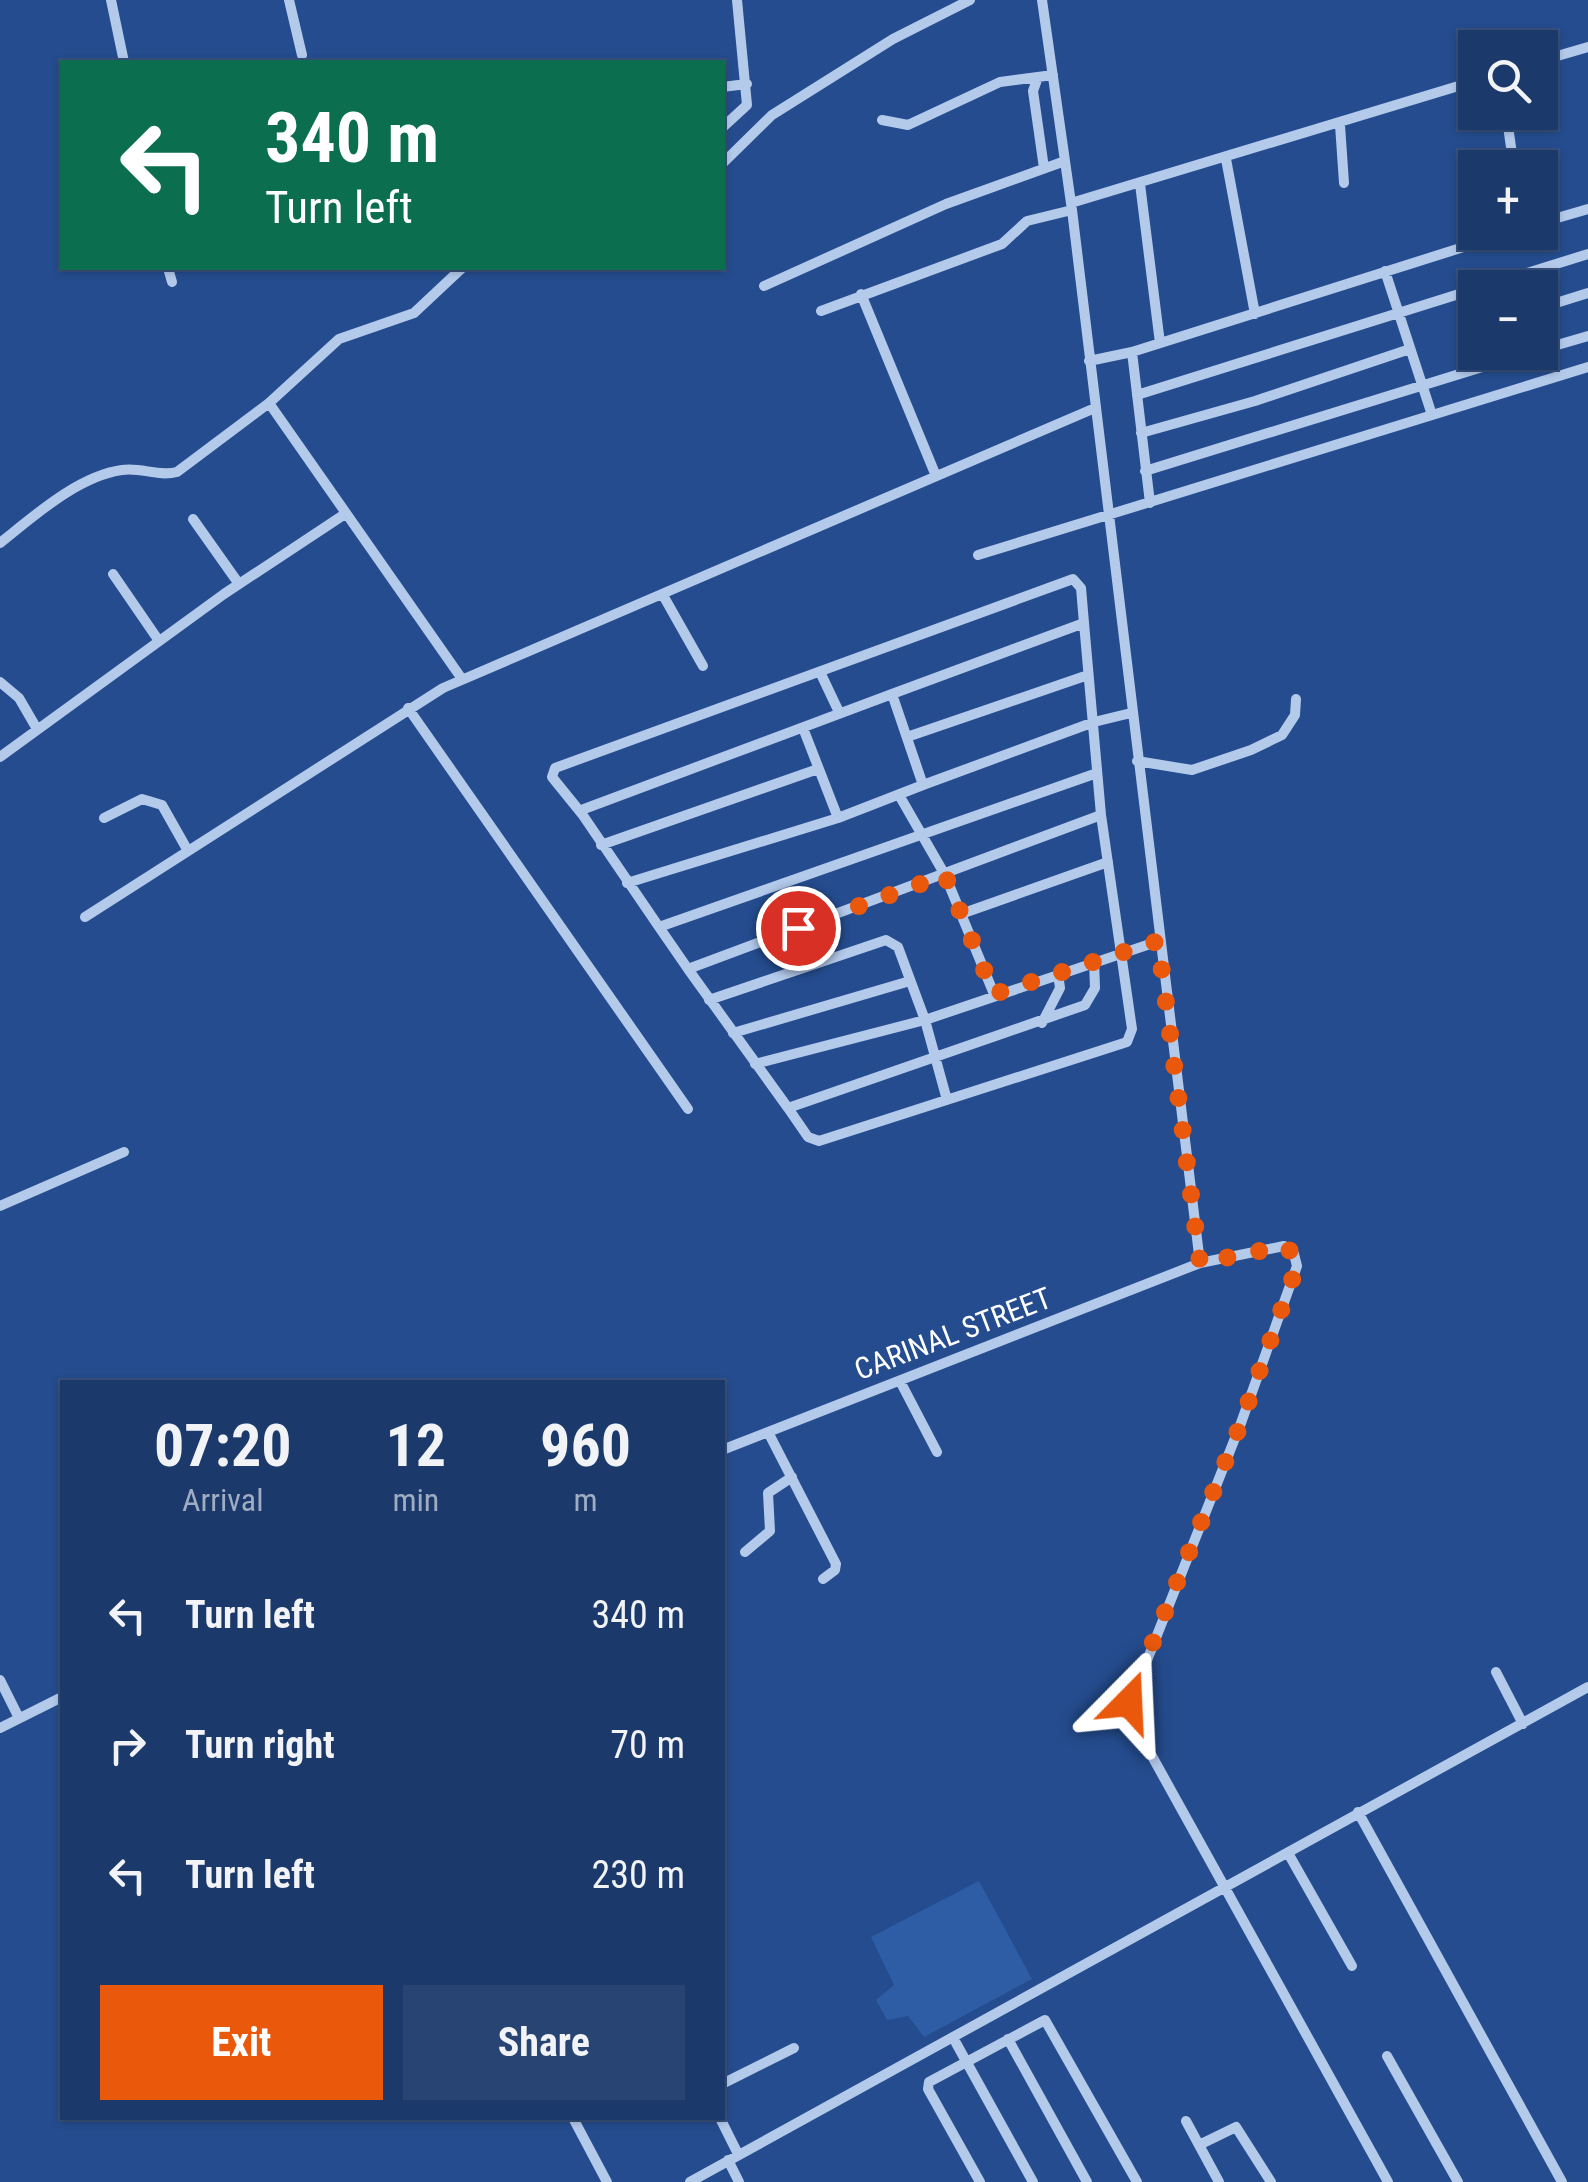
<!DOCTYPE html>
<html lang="en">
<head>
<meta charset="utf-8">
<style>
  body { margin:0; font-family:"Roboto Condensed",sans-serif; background:#284472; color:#f1f3f6; height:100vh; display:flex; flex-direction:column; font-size:38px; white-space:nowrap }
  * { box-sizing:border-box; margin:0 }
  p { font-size:32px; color:#a0acc1 }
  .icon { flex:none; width:55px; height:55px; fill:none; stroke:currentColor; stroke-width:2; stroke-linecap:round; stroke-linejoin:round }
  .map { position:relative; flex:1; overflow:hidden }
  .panel { position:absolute; left:60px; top:1380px; width:665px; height:740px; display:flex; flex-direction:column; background:#1b396a; border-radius:0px; box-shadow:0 2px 8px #0004,0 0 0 2px #39537e }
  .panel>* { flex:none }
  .guide { position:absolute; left:60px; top:60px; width:665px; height:210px; border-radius:0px; box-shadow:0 2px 8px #0004,0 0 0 2px #39537e; background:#0b6e4f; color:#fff; overflow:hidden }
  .fabs { position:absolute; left:1458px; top:30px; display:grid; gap:20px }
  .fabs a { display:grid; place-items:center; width:100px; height:100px; border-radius:0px; background:#1b396a; box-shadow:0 2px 8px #0004,0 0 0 2px #39537e; font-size:50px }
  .pin { position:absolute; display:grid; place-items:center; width:85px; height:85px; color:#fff; margin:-42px; border:5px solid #fff; border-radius:50%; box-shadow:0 2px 10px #0007 }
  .me { position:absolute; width:110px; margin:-55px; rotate:21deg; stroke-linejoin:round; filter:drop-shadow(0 0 8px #0008) }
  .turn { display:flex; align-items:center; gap:35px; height:210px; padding:0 40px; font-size:45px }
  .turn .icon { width:130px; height:130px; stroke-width:2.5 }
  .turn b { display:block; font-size:70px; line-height:85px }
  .eta { display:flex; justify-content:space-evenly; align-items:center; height:170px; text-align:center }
  .eta b { font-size:60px; font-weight:700; line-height:70px }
  .action { display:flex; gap:20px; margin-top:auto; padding:20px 40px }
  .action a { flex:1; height:115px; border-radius:0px; background:#ea580c; color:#fff; font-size:40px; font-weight:700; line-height:115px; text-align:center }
  .action a+a { background:#284472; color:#f1f3f6 }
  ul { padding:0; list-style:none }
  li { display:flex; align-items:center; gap:30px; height:130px; padding:0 40px }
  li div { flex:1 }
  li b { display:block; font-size:38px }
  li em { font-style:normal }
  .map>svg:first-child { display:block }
  .green { fill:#2e5da6 }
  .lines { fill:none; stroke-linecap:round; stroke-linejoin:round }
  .minor { stroke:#b4caeb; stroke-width:10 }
  .route { stroke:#ea580c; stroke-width:18; stroke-dasharray:0 32.4 }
  .labels { text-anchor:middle; stroke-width:10; stroke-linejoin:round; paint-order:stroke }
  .street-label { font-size:30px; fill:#fff; stroke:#244c8e }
</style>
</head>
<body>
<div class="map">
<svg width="1588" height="2182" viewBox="0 0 1588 2182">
  <rect width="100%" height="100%" fill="#244c8e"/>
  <path class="green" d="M979,1881L1032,1979L924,2037L908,2016L887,2020L876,2000L894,1985L871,1937Z"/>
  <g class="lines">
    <path class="minor" d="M111,0L124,62
      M289,0L302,55
      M1042,0L1072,210L1200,1263L1284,1246L1294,1254L1297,1266L1241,1423L1127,1711L1388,2182
      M1540,61L1588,47
      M1038,77L1033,91L1044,168
      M722,87L747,84
      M1506,112L1514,168
      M882,120L908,125L1000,82L1053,75
      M1340,125L1344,183
      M722,128L747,105L737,0
      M1226,159L1255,314
      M722,164L772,115L893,39L970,0
      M1140,184L1160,343
      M1071,203L1475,81
      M1540,223L1588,209
      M168,268L172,282
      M462,268L414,313L339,339L269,403L462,679
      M1385,271L1432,415
      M764,286L946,204L1065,161
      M1479,288L1588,254
      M1464,292L1475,326
      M861,294L936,476
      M1540,308L1588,293
      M821,311L1002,244L1027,221L1072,210
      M1540,350L1588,336
      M1132,352L1150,503
      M1089,361L1132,352L1511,232
      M1137,395L1475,289
      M1141,433L1255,401L1410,349
      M1145,471L1531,352
      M193,519L239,584
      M0,543C34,516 78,476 122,470C141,467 158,477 177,472L269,403
      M978,555L1588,367
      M113,574L159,641
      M664,597L703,666
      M820,672L839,712
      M0,682L19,698L37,729
      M408,708L688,1109
      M803,728L838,818
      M907,737L1088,675
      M0,757L224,594L345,514
      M1137,761L1192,770L1251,750L1282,735L1295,715L1296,699
      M1097,773L659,927L688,969L1101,815
      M899,795L945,875L994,994
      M582,814L552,777L555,768L1073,579L1081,588L1084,623L892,694L923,785L1094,722L1131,713
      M104,818L142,799L162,805L188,851
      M601,845L818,769
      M627,883L838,818L923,785
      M961,914L1108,862
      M85,917L443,688L1095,408
      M659,927L582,814L584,809L892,694
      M688,969L788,1108L1085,1005L1095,988L1094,960
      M709,1000L886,940L898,947L925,1020L755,1064
      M1042,1023L1060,988L1058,974
      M733,1033L910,981
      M947,1100L925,1020L1159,941
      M788,1108L808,1137L819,1141L1127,1042L1132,1029L1101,815L1084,623
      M0,1206L124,1152
      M901,1383L937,1452
      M768,1432L836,1564L835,1570L823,1579
      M722,1450L1200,1263
      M745,1552L770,1531L768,1493L792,1477
      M1496,1672L1523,1724
      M0,1680L19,1718
      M0,1728L62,1697
      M1358,1812L1562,2182
      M1288,1853L1352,1966
      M1008,2039L1087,2182
      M956,2043L1033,2182
      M1387,2056L1458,2182
      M722,2084L794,2048
      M573,2118L607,2182
      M720,2118L738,2154
      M1186,2121L1219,2182
      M1199,2145L1236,2127L1271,2182
      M728,2160L739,2182
      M690,2182L1588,1687
      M980,2182L928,2089L929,2082L1045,2020L1137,2182"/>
  </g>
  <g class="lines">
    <path class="route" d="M798,928L945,875L994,994L1158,941L1200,1263L1284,1246L1294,1254L1297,1266L1241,1423L1129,1702"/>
  </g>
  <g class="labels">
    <g class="street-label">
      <text transform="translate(953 1334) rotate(-21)" y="10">CARINAL STREET</text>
    </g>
  </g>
</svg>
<div class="fabs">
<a><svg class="icon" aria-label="search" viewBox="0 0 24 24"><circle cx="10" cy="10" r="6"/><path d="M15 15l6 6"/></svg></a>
<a>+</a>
<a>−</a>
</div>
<div class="pin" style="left:798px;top:928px;background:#d93025"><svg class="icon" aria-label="arrive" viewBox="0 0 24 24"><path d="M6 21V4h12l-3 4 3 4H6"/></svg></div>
<svg class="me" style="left:1129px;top:1702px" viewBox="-20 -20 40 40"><path d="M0-17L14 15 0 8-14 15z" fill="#ea580c" stroke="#fff" stroke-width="4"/></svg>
<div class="guide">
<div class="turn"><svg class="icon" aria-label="left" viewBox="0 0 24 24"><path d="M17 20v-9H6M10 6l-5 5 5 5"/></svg><div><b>340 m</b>Turn left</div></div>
</div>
<section class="panel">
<div class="eta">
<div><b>07:20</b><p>Arrival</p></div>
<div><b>12</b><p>min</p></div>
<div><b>960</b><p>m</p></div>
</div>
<ul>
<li><svg class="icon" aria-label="left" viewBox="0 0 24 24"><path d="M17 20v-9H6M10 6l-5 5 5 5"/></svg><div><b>Turn left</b></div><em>340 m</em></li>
<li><svg class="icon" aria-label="right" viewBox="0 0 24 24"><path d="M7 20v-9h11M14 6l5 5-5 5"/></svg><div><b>Turn right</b></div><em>70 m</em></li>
<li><svg class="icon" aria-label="left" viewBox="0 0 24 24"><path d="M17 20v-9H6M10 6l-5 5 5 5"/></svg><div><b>Turn left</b></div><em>230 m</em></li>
</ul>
<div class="action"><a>Exit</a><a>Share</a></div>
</section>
</div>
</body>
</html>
